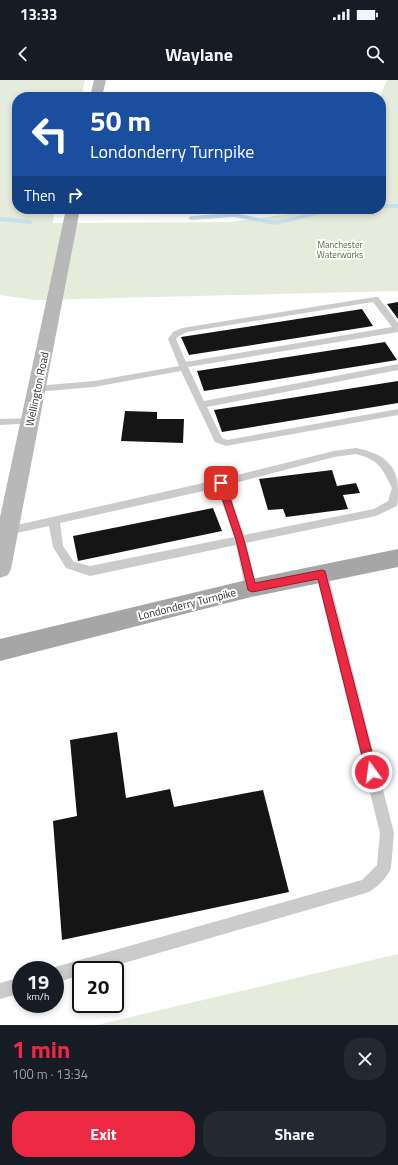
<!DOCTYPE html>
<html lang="en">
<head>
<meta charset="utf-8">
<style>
  body { margin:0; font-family:"Titillium Web",sans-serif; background:#242831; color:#f1f3f6; height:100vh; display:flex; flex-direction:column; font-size:15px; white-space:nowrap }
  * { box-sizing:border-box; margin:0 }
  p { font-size:13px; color:#9ea1a6 }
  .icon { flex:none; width:22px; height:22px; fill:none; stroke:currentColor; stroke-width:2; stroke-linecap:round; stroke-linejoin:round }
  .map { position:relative; height:945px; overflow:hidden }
  .panel { display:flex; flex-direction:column; background:#171b24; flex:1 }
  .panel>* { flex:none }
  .guide { position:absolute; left:12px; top:12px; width:374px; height:122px; border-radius:16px; box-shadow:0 2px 6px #0003; background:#1a4fa0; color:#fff; overflow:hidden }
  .speed { position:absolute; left:12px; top:881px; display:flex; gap:8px; font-size:20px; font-weight:700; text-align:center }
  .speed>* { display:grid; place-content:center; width:52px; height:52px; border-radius:50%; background:#171b24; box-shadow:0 2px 6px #0003; line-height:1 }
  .speed small { font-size:10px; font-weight:400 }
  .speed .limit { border:2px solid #111; border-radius:6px; background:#fff; color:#111 }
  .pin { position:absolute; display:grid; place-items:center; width:34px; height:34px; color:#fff; margin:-17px; border-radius:8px; box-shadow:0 2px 6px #0006 }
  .me { position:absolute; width:44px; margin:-22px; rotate:346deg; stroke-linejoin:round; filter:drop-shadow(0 0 3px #0008) }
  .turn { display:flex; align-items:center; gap:14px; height:84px; padding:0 12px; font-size:18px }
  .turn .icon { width:52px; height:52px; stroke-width:2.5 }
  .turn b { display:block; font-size:28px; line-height:34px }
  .then { display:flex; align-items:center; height:38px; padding:0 12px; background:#0003; gap:8px; font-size:15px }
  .round { display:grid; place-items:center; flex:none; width:42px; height:42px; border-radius:16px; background:#242831 }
  .overview { display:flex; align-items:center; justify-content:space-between; height:68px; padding:0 12px }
  h1 { font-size:24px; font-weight:700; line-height:30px; color:#ed2843 }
  .action { display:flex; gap:8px; margin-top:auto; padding:8px 12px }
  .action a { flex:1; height:46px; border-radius:16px; background:#ed2843; color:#fff; font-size:16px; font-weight:700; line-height:46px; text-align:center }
  .action a+a { background:#242831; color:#f1f3f6 }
  .status { display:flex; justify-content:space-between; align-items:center; height:28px; padding:0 20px; background:#171b24; direction:ltr }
  .status svg { height:11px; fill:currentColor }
  header { display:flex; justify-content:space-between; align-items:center; height:52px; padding:0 12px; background:#171b24; font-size:18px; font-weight:700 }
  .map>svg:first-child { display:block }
  .green { fill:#e5ecdb }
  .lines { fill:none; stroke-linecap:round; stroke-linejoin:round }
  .stream { fill:#c6e0ed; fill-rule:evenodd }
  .building { fill:#151515 }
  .lane { fill:#cbcbcb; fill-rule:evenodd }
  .secondary { fill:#b8b8b8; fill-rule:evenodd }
  .primary { fill:#a6a6a6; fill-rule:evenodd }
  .route { fill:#ed2843; stroke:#9a1a2c }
  .labels { text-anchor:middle; stroke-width:4; stroke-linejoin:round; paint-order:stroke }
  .far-park-label { font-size:9px; fill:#546c39; stroke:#fff }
  .street-label { font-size:11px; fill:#2e2e2e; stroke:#fff }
</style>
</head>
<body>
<div class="status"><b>13:33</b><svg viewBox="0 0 49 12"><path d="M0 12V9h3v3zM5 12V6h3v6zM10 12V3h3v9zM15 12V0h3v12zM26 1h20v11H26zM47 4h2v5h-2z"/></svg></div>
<header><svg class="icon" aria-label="back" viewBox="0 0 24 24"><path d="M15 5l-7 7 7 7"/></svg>Waylane<svg class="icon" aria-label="search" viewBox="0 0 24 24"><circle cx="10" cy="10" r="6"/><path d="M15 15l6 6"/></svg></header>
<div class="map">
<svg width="398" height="945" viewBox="0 0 398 945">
  <rect width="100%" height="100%" fill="#fff"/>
  <path class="green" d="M0,0H85L81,17H17V129H55L53,143L230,142L327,129H381V17H380L387,0H398V211L35,220L0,215Z
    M398,874V945H97Z"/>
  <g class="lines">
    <path class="stream" d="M381,124H398V128H381Z
      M331,129H341L275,145L234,137L191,140L188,138L191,136L234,133L275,141Z
      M0,137L30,140L33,142L30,144L0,141Z"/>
  </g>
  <path class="building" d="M398,222V239L387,224Z
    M362,229L373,246L189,275L181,257Z
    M385,262L397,280L204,311L197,291Z
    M398,301V323L222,352L214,330Z
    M125,331L157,332V339H184L183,363L121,361Z
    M332,390L337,406L356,403L360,413L343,415L348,429L286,437L283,429L268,430L259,399Z
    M213,428L222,451L78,481L73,456Z
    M117,652L126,718L170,709L174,727L263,710L289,812L62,860L53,741L77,736L70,660Z"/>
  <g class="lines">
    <path class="lane" d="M375,217H378L398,243V252L188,287L204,321L398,284V290L207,327L222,358L227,360L398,329V335L226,366L215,362L181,291L94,307L36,312L31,309L36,306L94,301L179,286L168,259L173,252L182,248ZM373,222L392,247L186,282L176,259L179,256L187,252Z
      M30,338L35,341L33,343L0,345V339Z
      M356,368C380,373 398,382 398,410C398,415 398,421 397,426L376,436L246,463L257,508L255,511L251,513L247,511L245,508L236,465L90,496L66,488L53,467L49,446L8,455L4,454L3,451L4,448L8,447L221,399L334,371ZM356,374C379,380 382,388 392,408L388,421L374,429L244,455L227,405L334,377ZM217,408L234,457L90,486L74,482L63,466L60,443Z
      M322,489L326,491L328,494L394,753L391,788C387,798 376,809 366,813L100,890H81V895L55,903V890H49L55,887L362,800L377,785L380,753L316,494L318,491Z
      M21,897V913L0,919V903Z"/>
    <path class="secondary" d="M94,0H106L102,17H90Z
      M66,129H80L11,489L8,495L0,498V437Z"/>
    <path class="primary" d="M398,469V487L251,517L0,581V559L251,499Z"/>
  </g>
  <path class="route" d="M221,400L225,403L244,460L255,503L322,490L325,491L377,692L376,696L372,697L368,696L366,692L318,499L252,512L248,510L236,460L217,403Z"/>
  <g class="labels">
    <g class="far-park-label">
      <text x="340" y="168">Manchester<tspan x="340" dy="10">Waterworks</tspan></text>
    </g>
    <g class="street-label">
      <text transform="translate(37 309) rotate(-78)" y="4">Wellington Road</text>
      <text transform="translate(187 524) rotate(-14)" y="4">Londonderry Turnpike</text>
    </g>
  </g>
</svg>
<div class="speed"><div>19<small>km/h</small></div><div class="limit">20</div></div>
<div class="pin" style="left:221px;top:403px;background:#d93025"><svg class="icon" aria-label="arrive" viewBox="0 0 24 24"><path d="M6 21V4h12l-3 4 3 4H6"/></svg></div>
<svg class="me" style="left:372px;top:692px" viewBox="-20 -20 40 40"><circle r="17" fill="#ed2843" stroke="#fff" stroke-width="3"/><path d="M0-11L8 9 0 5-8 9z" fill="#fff"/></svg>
<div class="guide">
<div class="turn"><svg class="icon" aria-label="left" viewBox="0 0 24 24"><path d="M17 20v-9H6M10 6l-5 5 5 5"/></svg><div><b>50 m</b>Londonderry Turnpike</div></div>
<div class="then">Then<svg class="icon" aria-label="right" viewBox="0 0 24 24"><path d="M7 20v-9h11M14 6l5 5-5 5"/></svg></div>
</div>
</div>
<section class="panel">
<div class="overview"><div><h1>1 min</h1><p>100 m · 13:34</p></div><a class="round"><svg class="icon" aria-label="close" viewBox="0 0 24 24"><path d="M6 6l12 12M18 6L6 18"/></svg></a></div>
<div class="action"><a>Exit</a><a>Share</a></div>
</section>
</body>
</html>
